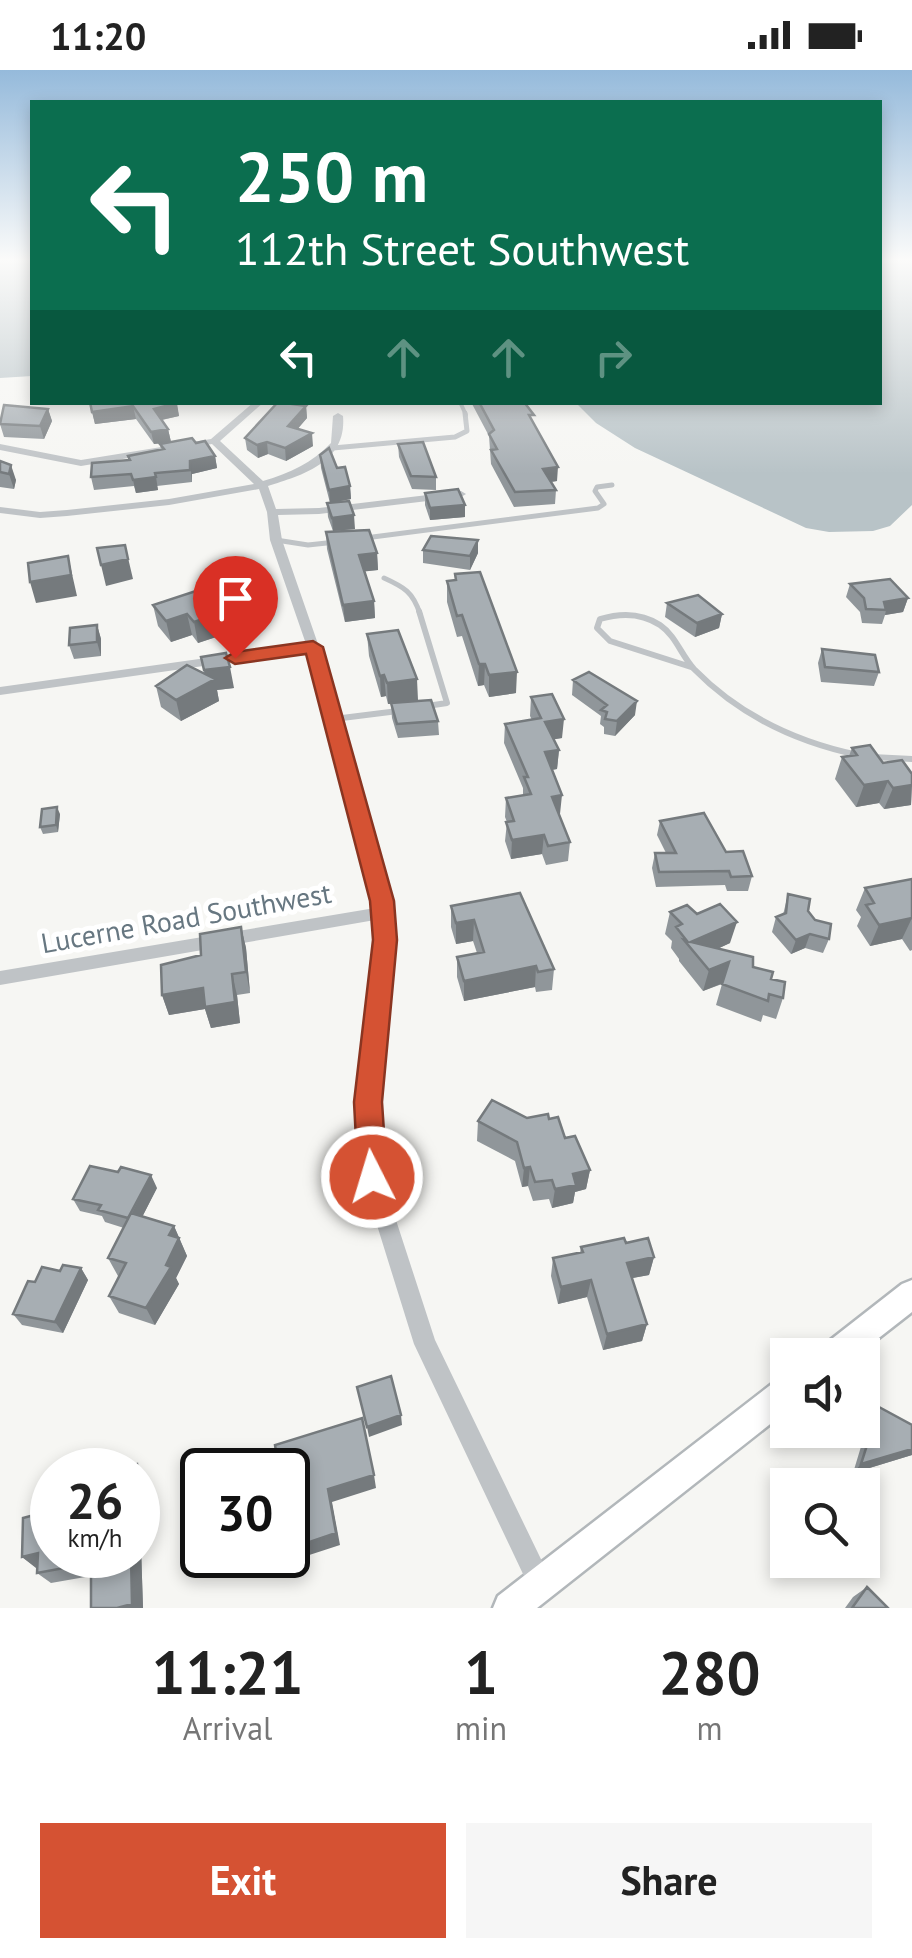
<!DOCTYPE html>
<html lang="en">
<head>
<meta charset="utf-8">
<style>
  body { margin:0; font-family:"PT Sans",sans-serif; background:#f6f6f6; color:#222; height:100vh; display:flex; flex-direction:column; font-size:38px; white-space:nowrap }
  * { box-sizing:border-box; margin:0 }
  p { font-size:32px; color:#767676 }
  .icon { flex:none; width:55px; height:55px; fill:none; stroke:currentColor; stroke-width:2; stroke-linecap:round; stroke-linejoin:round }
  .map { position:relative; height:1538px; overflow:hidden }
  .sheet { display:flex; flex-direction:column; background:#fff; flex:1 }
  .sheet>* { flex:none }
  .hud { position:absolute; left:30px; top:30px; width:852px; height:305px; border-radius:0px; box-shadow:0 5px 15px #0003; background:#0b6e4f; color:#fff; overflow:hidden }
  .tools { position:absolute; left:770px; top:1268px; display:grid; gap:20px }
  .tools a { display:grid; place-items:center; width:110px; height:110px; border-radius:0px; background:#fff; box-shadow:0 5px 15px #0003; font-size:50px }
  .speed { position:absolute; left:30px; top:1378px; display:flex; gap:20px; font-size:50px; font-weight:700; text-align:center }
  .speed>* { display:grid; place-content:center; width:130px; height:130px; border-radius:50%; background:#fff; box-shadow:0 5px 15px #0003; line-height:1 }
  .speed small { font-size:25px; font-weight:400 }
  .speed .limit { border:5px solid #111; border-radius:15px; background:#fff; color:#111 }
  .pin { position:absolute; display:grid; place-items:center; width:85px; height:85px; color:#fff; margin:-102px -42px; border-radius:50% 50% 50% 0; rotate:-45deg; box-shadow:0 0 10px #0007 }
  .pin .icon { rotate:45deg }
  .me { position:absolute; width:110px; margin:-55px; rotate:355deg; stroke-linejoin:round; filter:drop-shadow(0 0 8px #0008) }
  .turn { display:flex; align-items:center; gap:35px; height:210px; padding:0 40px; font-size:45px }
  .turn .icon { width:130px; height:130px; stroke-width:2.5 }
  .turn b { display:block; font-size:70px; line-height:85px }
  .lanes { display:flex; align-items:center; height:95px; padding:0 40px; background:#0003; justify-content:center; gap:50px; direction:ltr }
  .lanes .off { opacity:.35 }
  .eta { display:flex; justify-content:space-evenly; align-items:center; height:170px; text-align:center }
  .eta b { font-size:60px; font-weight:700; line-height:70px }
  .cta { display:flex; gap:20px; margin-top:auto; padding:20px 40px }
  .cta a { flex:1; height:115px; border-radius:0px; background:#d55233; color:#fff; font-size:40px; font-weight:700; line-height:115px; text-align:center }
  .cta a+a { background:#f6f6f6; color:#222 }
  .status { display:flex; justify-content:space-between; align-items:center; height:70px; padding:0 50px; background:#fff; direction:ltr }
  .status svg { height:28px; fill:currentColor }
  .map>svg:first-child { display:block }
  .water { fill:#b8c3c7 }
  .lines { fill:none; stroke-linecap:round; stroke-linejoin:round }
  .secondary-casing { stroke:#b2b7ba; stroke-width:5 }
  .service-far2 { stroke:#bfc3c6; stroke-width:4 }
  .service-far1 { stroke:#bfc3c6; stroke-width:5 }
  .service { stroke:#bfc3c6; stroke-width:6 }
  .minor { fill:#bfc3c6; fill-rule:evenodd }
  .secondary { fill:#fff; fill-rule:evenodd }
  .wall { fill:#90969a }
  .shaded-wall { fill:#757a7d }
  .building { fill:#a7aeb3; stroke:#757a7d; stroke-width:2.5 }
  .route { fill:#d55233; stroke:#8a3521; stroke-width:2.5 }
  .labels { text-anchor:middle; stroke-width:10; stroke-linejoin:round; paint-order:stroke }
  .street-label { font-size:28px; fill:#677781; stroke:#fff }
</style>
</head>
<body>
<div class="status"><b>11:20</b><svg viewBox="0 0 49 12"><path d="M0 12V9h3v3zM5 12V6h3v6zM10 12V3h3v9zM15 12V0h3v12zM26 1h20v11H26zM47 4h2v5h-2z"/></svg></div>
<div class="map">
<svg width="912" height="1538" viewBox="0 0 912 1538">
  <rect width="100%" height="100%" fill="#f6f6f3"/>
  <path class="water" d="M0,189H32V306L0,308Z
    M880,189H912V435L890,456L873,461L829,462L806,458L635,378L596,353L576,333L880,332Z"/>
  <g class="lines">
    <g class="secondary-casing">
      <path id="secondary" d="M912,1210V1242L857,1285H819L824,1275L902,1214Z
        M788,1306V1340L537,1538H493L498,1526L777,1310Z"/>
    </g>
    <path class="service-far2" d="M460,332L466,345"/>
    <path class="service-far1" d="M333,378L455,367L467,361L465,343
      M365,468L598,438L604,434L595,421L597,417L612,415
      M276,470L308,475L336,472
      M384,508C404,517 413,522 420,544"/>
    <path class="service" d="M419,541L447,633L427,636
      M691,597L610,571L597,558L600,549C620,543 642,543 660,555C676,566 681,585 694,599C738,644 796,672 858,685
      M334,649L398,641
      M872,687L912,689"/>
    <path class="minor" d="M254,332H264L220,371L263,411C290,403 312,393 331,373L333,346L338,343L343,346C347,392 304,405 268,416L276,439L319,438L461,421L466,424L461,427L319,444L278,445L282,470L319,577L390,831L393,870L377,1032L382,1107L435,1270L553,1514L550,1523L541,1526L532,1523L414,1274L362,1107L359,1032L377,870L375,850L0,915V901L375,838L308,581L0,625V617L306,574L270,470L267,442L259,419L169,435L67,446L40,448L0,443V437L40,442L67,440L169,429L254,414L212,374L81,396L0,380V374L81,390L211,369Z"/>
    <use href="#secondary" class="secondary"/>
  </g>
  <path class="wall" d="M90,332H176L179,346L162,350L168,359L171,372L154,374L136,349L95,354Z
    M471,332H524L557,411L551,412L556,420L555,434L514,437L491,394L489,366Z
    M306,336L307,348L297,359L313,376L286,391L268,384L258,388L247,380L245,368Z
    M48,339L52,351L44,369L4,367L0,354Z
    M196,373L215,386L217,398L192,404V412L157,416L158,420L136,423L134,416L94,420L91,407L129,390L128,386L161,380L160,374Z
    M398,374L436,407V420L412,419L399,387Z
    M320,385L337,398L350,416L351,429L330,433L355,459L333,461L328,447L327,433H330L321,398Z
    M0,391L16,410L14,419L0,417Z
    M425,423L465,435V447L430,450L425,435Z
    M326,462L377,483L378,500L364,501L374,531L375,548L345,552L327,479Z
    M423,480L478,483L470,500L423,493Z
    M455,504L516,623L489,627L484,615L478,616L462,566L457,567L447,532V511L455,510Z
    M850,514L908,528L903,542L885,545L882,554L862,553L860,542L846,527Z
    M208,531L255,532L258,553L198,573L192,565L171,572L158,556L153,535Z
    M667,533L722,544L719,558L695,567L665,547Z
    M97,555L101,569V586L74,589L69,575Z
    M367,564L418,630L438,651L439,665L398,668L392,648L391,634H388L386,626L381,627L369,586Z
    M822,579L879,602L874,616L821,612L818,593Z
    M201,587L234,618L217,620L219,631L181,651L161,637L156,616L204,604Z
    M573,610L635,645L615,666L604,664V657L600,654L601,646L572,625Z
    M531,627L562,668L554,669L559,680L557,699L552,700L560,744H559L570,772L568,791L546,795L542,784L511,789L505,771L507,752L505,747L506,728L523,725V718L504,673L505,654L532,650L530,646Z
    M852,678L883,693L912,704L911,735L884,739L879,733L856,737L835,709L842,687L849,686Z
    M60,744L58,762L43,764L40,757Z
    M660,751L726,782L752,806L748,821H727L725,815L656,817L652,798L655,783H666L657,765Z
    M912,809V880L910,881L902,869L870,876L857,856L861,847L856,840L865,818Z
    M788,824L808,841L829,869L823,883L805,878L791,884L772,862L776,847L783,845Z
    M451,836L554,899L552,920L536,922L535,917L464,931L457,907V887L477,883L473,871L456,874L451,857Z
    M670,842L697,844L730,873L719,878L771,909L783,928L776,949L763,945L761,952L716,935L722,914L703,921L679,891V889L671,878L672,871L665,864Z
    M241,857L246,878L250,923L237,925L240,953L211,958L205,939L169,945L162,925L201,885Z
    M549,1049L590,1100L586,1119L575,1122L573,1133L552,1138L549,1129L533,1131L528,1116L522,1117L515,1091L477,1071L478,1051Z
    M157,1118L142,1147L174,1156L187,1186L176,1208L179,1214L155,1255L119,1243L109,1226L120,1206H118L108,1188L124,1158L105,1152L102,1146L80,1141L73,1129Z
    M626,1173L654,1187L649,1205L632,1208L647,1254L642,1271L603,1280L587,1227L558,1234L551,1206L553,1188L580,1183L581,1177Z
    M81,1198L88,1210L63,1263L22,1255L13,1244L35,1212L60,1201Z
    M879,1337L912,1355V1385L853,1403L870,1347Z
    M138,1473L141,1477L143,1538H91V1506L51,1513L37,1503V1498L22,1487L138,1485Z
    M867,1517L888,1538H845L853,1527Z"/>
  <path class="shaded-wall" d="M177,333L179,346L156,351L154,339Z
    M133,336L136,349L95,354L92,342Z
    M306,336L307,348L290,368L288,356Z
    M48,339L52,351L44,369L40,356Z
    M168,359L171,372L154,374L151,362Z
    M312,363L313,376L286,391L285,378Z
    M267,372L268,384L258,388L257,375Z
    M215,386L217,398L192,404V412L190,391Z
    M11,395L16,410L14,419L9,404Z
    M558,397L557,411L542,413L543,399Z
    M156,407L158,420L136,423L133,410Z
    M350,416L351,429L330,433L329,420Z
    M465,435V447L430,450V438Z
    M354,445L355,459L333,461L332,448Z
    M478,470V483L470,500V486Z
    M125,475L133,509L106,516L101,495Z
    M377,483L378,500L360,502L359,485Z
    M68,486L77,526L36,533L30,512Z
    M908,528L903,542L885,545L886,540L884,532Z
    M374,531L375,548L345,552L343,535Z
    M255,532L258,553L198,573L194,552Z
    M187,544L192,565L171,572L166,551Z
    M722,544L719,558L695,567L697,553Z
    M97,555L101,569V586L97,572Z
    M479,594H485L484,615L478,616Z
    M230,597L234,618L217,620L219,631L181,651L176,630L207,614L204,600Z
    M517,602L516,623L489,627V605Z
    M384,605L386,626L381,627L380,606Z
    M417,609L418,630L388,634L387,613Z
    M637,631L635,645L615,666L617,651Z
    M564,649L562,668L544,671L545,652Z
    M559,680L557,699L543,701L545,682Z
    M888,711L879,733L856,737L864,715Z
    M912,715L911,735L884,739L893,718Z
    M562,725L560,744L550,746L552,727Z
    M57,737L60,744L58,762L56,755Z
    M544,765L542,784L511,789L512,770Z
    M912,848L902,869L870,876L879,855Z
    M474,850L473,871L456,874V853Z
    M737,852L730,873L698,888L691,872Z
    M241,857L246,878L250,923L246,902Z
    M810,864L805,878L791,884L796,870Z
    M729,892L723,913L703,921L709,900Z
    M536,896L535,917L464,931V911Z
    M232,904L237,925L240,953L211,958L205,939L169,945L162,925Z
    M530,1097L528,1116L522,1117L524,1098Z
    M590,1100L586,1119L575,1122L573,1133L552,1138L555,1119L573,1104Z
    M151,1105L157,1118L135,1161L129,1149Z
    M174,1156L187,1186L176,1208L179,1214L155,1255L146,1238L166,1195L169,1165Z
    M654,1187L649,1205L622,1210L627,1193Z
    M81,1198L88,1210L63,1263L55,1252Z
    M591,1210L587,1227L558,1234L561,1217Z
    M647,1254L642,1271L603,1280L607,1264Z
    M401,1345L402,1355L369,1367L367,1357Z
    M912,1379V1385L853,1403L861,1394Z
    M137,1394L147,1407L149,1434L138,1437Z
    M374,1405L376,1418L332,1432L340,1475L297,1489L292,1478L328,1419Z
    M138,1473L141,1477L143,1538H117L131,1485H138Z
    M38,1483L51,1494L36,1498L22,1487Z"/>
  <path class="building" d="M90,332H176L177,333L154,339L168,359L151,362L133,336L92,342Z
    M278,332L306,336L288,356L312,363L285,378L267,372L257,375L245,368Z
    M479,332H524L534,345H529L558,397L543,399L556,420L515,422L491,380L497,379L489,364L494,360Z
    M4,335L48,339L40,356L0,354Z
    M192,368L196,373L205,371L215,386L190,391V400L155,403L156,407L133,410L131,404L91,407L92,393L130,390L128,386L164,379L160,374Z
    M423,372L436,407L411,406L398,374Z
    M329,378L337,398L345,397L350,416L329,420L320,385Z
    M0,391L11,395L9,404L0,402Z
    M458,419L465,435L430,438L425,423Z
    M349,431L354,445L332,448L327,433Z
    M369,460L377,483L359,485L374,531L343,535L326,462Z
    M431,466L478,470L470,486L423,480Z
    M125,475L128,489L101,495L97,478Z
    M68,486L71,505L30,512L28,493Z
    M480,502L517,602L489,605L485,594H479L462,545L457,546L447,511L456,510L455,504Z
    M890,509L908,528L884,532L886,540L866,539L864,528L850,514Z
    M243,519L255,532L194,552L187,544L166,551L153,535L199,520L208,531Z
    M698,525L722,544L697,553L667,533Z
    M97,555V572L69,575L70,558Z
    M398,560L417,609L387,613L384,605L380,606L367,564Z
    M822,579L875,585L879,602L825,597Z
    M226,583L230,597L204,600L201,587Z
    M187,595L215,609L176,630L156,616Z
    M589,602L637,631L617,651L605,649L607,642L601,640L607,635L573,610Z
    M552,624L564,649L545,652L559,680L545,682L562,725L552,727L570,772L548,776L544,765L512,770L506,752L514,751L506,728L531,724L524,707H528L505,654L541,648L531,627Z
    M431,630L438,651L397,654L391,633Z
    M870,675L883,693L902,690L912,704V715L893,718L888,711L864,715L842,687L857,685L852,678Z
    M57,737L56,755L40,757L42,739Z
    M704,743L726,782L743,781L752,806L731,807L729,801L659,802L655,783H676L660,751Z
    M912,809V848L879,855L866,835L874,833L865,818Z
    M520,823L554,899L538,902L536,896L464,911L457,887L484,882L474,850L456,853L451,836Z
    M788,824L810,829L808,841L815,850L831,854L829,869L810,864L796,870L776,847L786,843Z
    M720,834L737,852L691,872L753,887V897L773,902L771,909L785,912L783,928L769,924L768,931L722,914L729,892L709,900L684,870L687,871L676,857L682,854L670,842L687,835L697,844Z
    M241,857L246,902L232,904L235,932L205,937L203,918L162,925L161,895L201,885L200,864Z
    M492,1030L527,1048L548,1044L549,1049L558,1047L565,1068L575,1066L590,1100L573,1104L576,1115L555,1119L552,1110L535,1112L530,1097L524,1098L517,1072L478,1051Z
    M90,1096L118,1102L121,1097L151,1105L128,1148L98,1140L101,1135L73,1129Z
    M131,1143L174,1156L169,1165L179,1168L166,1195L171,1197L146,1238L109,1226L126,1193L108,1188Z
    M624,1168L626,1173L648,1168L654,1187L627,1193L647,1254L607,1264L591,1210L561,1217L553,1188L583,1182L581,1177Z
    M63,1195L81,1198L55,1252L13,1244L28,1211L35,1212L42,1197L60,1201Z
    M391,1306L401,1345L367,1357L357,1317Z
    M879,1337L912,1355V1379L861,1394Z
    M362,1348L374,1405L328,1419L336,1463L292,1478L288,1451V1400H279L275,1375Z
    M137,1394L139,1421H138V1400H113Z
    M52,1434V1485H131L132,1534L117,1538H91V1493L37,1503L38,1483L22,1487L23,1448L38,1444V1438Z
    M867,1517L888,1538H852Z"/>
  <linearGradient id="sky" x2="0" y2="1"><stop stop-color="#95badb"/><stop offset="0.47" stop-color="#fbfbfa"/><stop offset="1" stop-color="#fbfbfa" stop-opacity="0"/></linearGradient>
  <rect width="912" height="404" fill="url(#sky)"/>
  <path class="route" d="M313,571L323,577L394,831L397,870L382,1032L387,1107L383,1117L372,1121L362,1117L358,1107L354,1032L373,870L370,831L306,584L235,594L225,588L235,582Z"/>
  <g class="labels">
    <g class="street-label">
      <text transform="translate(186 848) rotate(-10)" y="10">Lucerne Road Southwest</text>
    </g>
  </g>
</svg>
<div class="tools">
<a><svg class="icon" aria-label="sound" viewBox="0 0 24 24"><path d="M4 9h4l5-4v14l-5-4H4zM17 9q2 3 0 6"/></svg></a>
<a><svg class="icon" aria-label="search" viewBox="0 0 24 24"><circle cx="10" cy="10" r="6"/><path d="M15 15l6 6"/></svg></a>
</div>
<div class="speed"><div>26<small>km/h</small></div><div class="limit">30</div></div>
<div class="pin" style="left:235px;top:588px;background:#d93025"><svg class="icon" aria-label="arrive" viewBox="0 0 24 24"><path d="M6 21V4h12l-3 4 3 4H6"/></svg></div>
<svg class="me" style="left:372px;top:1107px" viewBox="-20 -20 40 40"><circle r="17" fill="#d55233" stroke="#fff" stroke-width="3"/><path d="M0-11L8 9 0 5-8 9z" fill="#fff"/></svg>
<div class="hud">
<div class="turn"><svg class="icon" aria-label="left" viewBox="0 0 24 24"><path d="M17 20v-9H6M10 6l-5 5 5 5"/></svg><div><b>250 m</b>112th Street Southwest</div></div>
<div class="lanes"><svg class="icon" aria-label="left" viewBox="0 0 24 24"><path d="M17 20v-9H6M10 6l-5 5 5 5"/></svg><svg class="icon off" aria-label="ahead" viewBox="0 0 24 24"><path d="M12 20V5M6 11l6-6 6 6"/></svg><svg class="icon off" aria-label="ahead" viewBox="0 0 24 24"><path d="M12 20V5M6 11l6-6 6 6"/></svg><svg class="icon off" aria-label="right" viewBox="0 0 24 24"><path d="M7 20v-9h11M14 6l5 5-5 5"/></svg></div>
</div>
</div>
<section class="sheet">
<div class="eta">
<div><b>11:21</b><p>Arrival</p></div>
<div><b>1</b><p>min</p></div>
<div><b>280</b><p>m</p></div>
</div>
<div class="cta"><a>Exit</a><a>Share</a></div>
</section>
</body>
</html>
